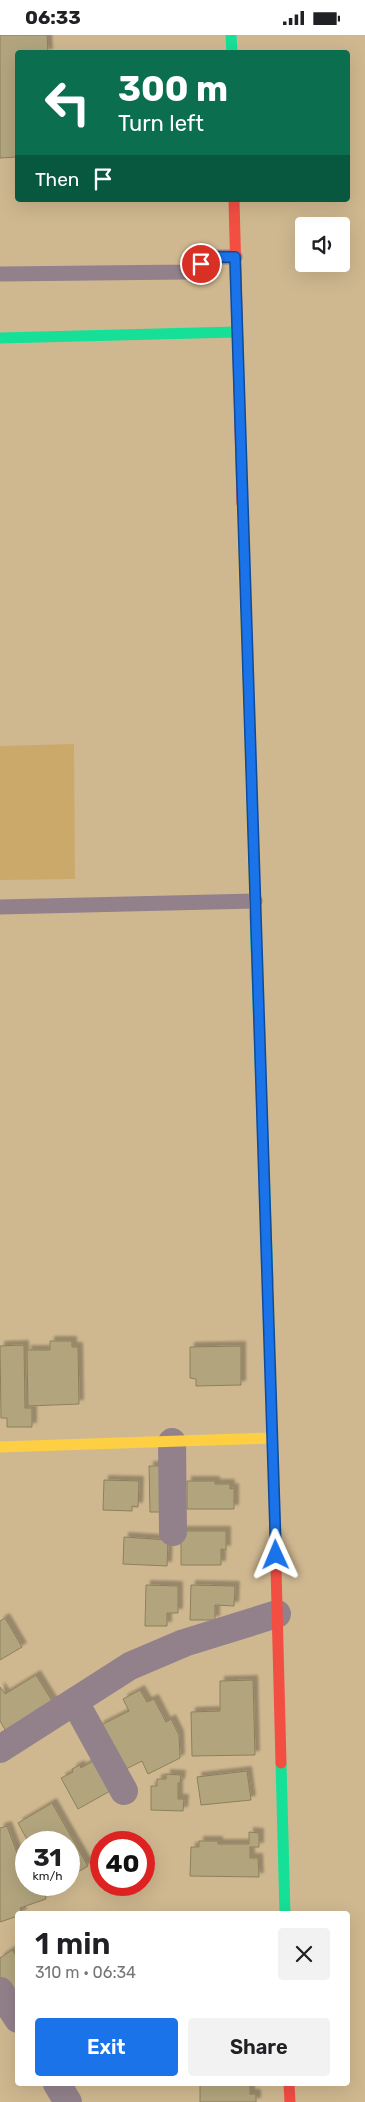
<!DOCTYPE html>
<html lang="en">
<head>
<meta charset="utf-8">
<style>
  body { margin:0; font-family:Rubik,sans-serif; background:#f2f2f2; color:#202124; height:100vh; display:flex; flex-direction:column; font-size:19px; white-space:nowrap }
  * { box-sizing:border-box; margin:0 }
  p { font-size:16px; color:#757577 }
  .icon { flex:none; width:28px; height:28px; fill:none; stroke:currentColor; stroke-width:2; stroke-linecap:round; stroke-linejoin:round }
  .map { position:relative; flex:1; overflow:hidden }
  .drawer { position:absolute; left:15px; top:1876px; width:335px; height:175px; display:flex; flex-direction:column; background:#fff; border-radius:5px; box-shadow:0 5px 20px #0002 }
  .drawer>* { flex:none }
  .top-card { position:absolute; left:15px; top:15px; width:335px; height:152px; border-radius:5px; box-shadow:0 5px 20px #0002; background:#0b6e4f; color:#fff; overflow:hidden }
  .tools { position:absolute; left:295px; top:182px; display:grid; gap:10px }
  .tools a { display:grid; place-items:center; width:55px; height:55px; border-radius:5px; background:#fff; box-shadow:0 5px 20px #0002; font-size:25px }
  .speed { position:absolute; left:15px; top:1796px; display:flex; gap:10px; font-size:25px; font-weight:700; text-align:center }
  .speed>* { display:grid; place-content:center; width:65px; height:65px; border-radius:50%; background:#fff; box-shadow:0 5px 20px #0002; line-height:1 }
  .speed small { font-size:12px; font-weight:400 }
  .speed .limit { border:8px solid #d22; background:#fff; color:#111 }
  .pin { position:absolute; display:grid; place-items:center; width:42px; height:42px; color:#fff; margin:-21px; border:2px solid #fff; border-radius:50%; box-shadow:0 1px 5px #0007 }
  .me { position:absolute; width:55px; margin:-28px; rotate:359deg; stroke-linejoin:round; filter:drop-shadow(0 0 4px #0008) }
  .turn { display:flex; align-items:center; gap:18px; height:105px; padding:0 20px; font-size:22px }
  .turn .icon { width:65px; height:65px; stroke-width:2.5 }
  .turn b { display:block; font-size:35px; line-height:42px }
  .then { display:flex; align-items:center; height:48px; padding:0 20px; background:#0003; gap:10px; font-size:19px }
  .round { display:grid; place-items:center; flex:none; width:52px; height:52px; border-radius:5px; background:#f2f2f2 }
  .summary { display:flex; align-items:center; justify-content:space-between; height:85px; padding:0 20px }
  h1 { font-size:30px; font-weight:600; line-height:38px }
  .primary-button { display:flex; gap:10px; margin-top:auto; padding:10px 20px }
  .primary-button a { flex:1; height:58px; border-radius:5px; background:#1a73e8; color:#fff; font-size:20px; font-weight:600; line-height:58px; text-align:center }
  .primary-button a+a { background:#f2f2f2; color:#202124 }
  .status { display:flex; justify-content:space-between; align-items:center; height:35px; padding:0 25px; background:#fff; direction:ltr }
  .status svg { height:14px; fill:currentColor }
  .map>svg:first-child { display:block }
  .green { fill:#cba96b }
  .building { fill:#b2a57e; stroke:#8c805c; filter:url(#shadow) }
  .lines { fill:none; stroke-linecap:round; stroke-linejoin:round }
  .lane { stroke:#92818b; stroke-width:15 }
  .street { stroke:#92818b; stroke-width:28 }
  .fast { stroke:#16e098; stroke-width:11 }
  .slow { stroke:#ffcf43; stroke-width:11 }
  .jam { stroke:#f24e42; stroke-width:11 }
  .route-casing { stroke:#114b97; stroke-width:12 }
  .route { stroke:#1a73e8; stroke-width:9 }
</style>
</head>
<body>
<div class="status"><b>06:33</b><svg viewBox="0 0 49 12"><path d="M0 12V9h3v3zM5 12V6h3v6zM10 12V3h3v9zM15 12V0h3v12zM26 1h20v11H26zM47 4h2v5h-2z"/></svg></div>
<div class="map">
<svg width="365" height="2067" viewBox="0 0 365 2067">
  <defs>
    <filter id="shadow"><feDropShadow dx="4.5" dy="-4.5" stdDeviation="1" flood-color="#0004"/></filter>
  </defs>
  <rect width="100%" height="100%" fill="#cfb890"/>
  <path class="green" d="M74,709L75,844L0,845V711Z"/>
  <path class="building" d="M0,0H47L48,18H18V122L0,123Z
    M50,1306H72V1312H78L79,1369L28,1371L27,1315H50Z
    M24,1310L25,1373H32V1392H7V1383H1L0,1311Z
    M241,1311V1350L196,1351V1344L190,1343V1312Z
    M149,1431H162L163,1477H150Z
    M104,1445L139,1446L138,1472L132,1471V1476L103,1475Z
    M187,1446H215V1449H230V1454L234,1453V1474H187Z
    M181,1496H226V1515L221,1514V1530H181Z
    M124,1502L168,1505L167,1531L123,1529Z
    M146,1550L178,1551V1578H167V1591H145Z
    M191,1550L235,1551L234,1571L215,1570V1585H190Z
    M5,1583L22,1612L0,1625V1586Z
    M36,1640L54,1669L7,1698L0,1686V1652L5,1659Z
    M253,1645L255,1720L192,1721L191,1677L220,1676V1646Z
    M140,1655L147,1667L154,1664L166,1687L171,1684L179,1700L180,1723L148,1739L142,1726L122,1736L99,1691L129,1676L123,1664Z
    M93,1726L110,1756L78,1774L61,1743L73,1737L72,1734L80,1730L81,1733Z
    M247,1736L251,1765L201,1770L197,1742Z
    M166,1739L181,1740L180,1748H178V1764H184L183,1776L151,1775V1751H157V1744H166Z
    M52,1768L88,1831L69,1842V1808H29L18,1788Z
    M7,1791L19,1823L23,1821L26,1829V1850H34L36,1855L42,1852L46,1864L20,1873L22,1879H18V1881L0,1887V1793Z
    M249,1797L259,1798V1812H250V1823H258L259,1842L190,1841L191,1812H199V1806H218V1809H249Z
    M12,1915L18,1923V1951L10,1957L0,1942V1923Z
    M200,2049L229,2050V2049H250V2059H256V2067H200Z"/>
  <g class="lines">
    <path class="lane" d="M0,239L188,237L214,222H235
      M0,872L255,866"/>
    <path class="street" d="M172,1407L173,1497
      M75,1667L124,1756
      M0,1714L130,1631L184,1608L277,1579
      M0,1956L18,1984
      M57,2049L68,2067"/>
    <path class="fast" d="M231,0L232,18
      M0,303L236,297
      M255,879L268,1248
      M281,1728L285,1879"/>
    <path class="slow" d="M242,469L255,879
      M268,1248L274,1454
      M0,1412L273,1403"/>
    <path class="jam" d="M234,165L242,469
      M274,1454L281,1728
      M289,2049L290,2067"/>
  </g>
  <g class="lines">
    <g class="route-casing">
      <path id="route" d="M201,229L214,222H235L276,1520"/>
    </g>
    <use href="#route" class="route"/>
  </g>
</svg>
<div class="tools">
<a><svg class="icon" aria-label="sound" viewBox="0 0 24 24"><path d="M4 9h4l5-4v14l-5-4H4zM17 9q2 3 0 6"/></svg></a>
</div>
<div class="speed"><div>31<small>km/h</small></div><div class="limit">40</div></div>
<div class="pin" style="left:201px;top:229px;background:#d93025"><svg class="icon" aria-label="arrive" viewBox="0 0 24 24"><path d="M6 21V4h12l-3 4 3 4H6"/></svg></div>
<svg class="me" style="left:276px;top:1520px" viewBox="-20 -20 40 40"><path d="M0-17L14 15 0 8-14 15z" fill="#1a73e8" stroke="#fff" stroke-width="4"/></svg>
<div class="top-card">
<div class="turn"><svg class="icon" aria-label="left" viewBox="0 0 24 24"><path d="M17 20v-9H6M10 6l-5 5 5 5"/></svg><div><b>300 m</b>Turn left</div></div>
<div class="then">Then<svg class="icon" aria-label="arrive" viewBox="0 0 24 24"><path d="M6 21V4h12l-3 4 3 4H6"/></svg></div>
</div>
<section class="drawer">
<div class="summary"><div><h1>1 min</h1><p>310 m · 06:34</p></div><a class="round"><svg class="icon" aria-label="close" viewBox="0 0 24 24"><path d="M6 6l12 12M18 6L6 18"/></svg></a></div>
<div class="primary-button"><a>Exit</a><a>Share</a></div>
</section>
</div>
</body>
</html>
